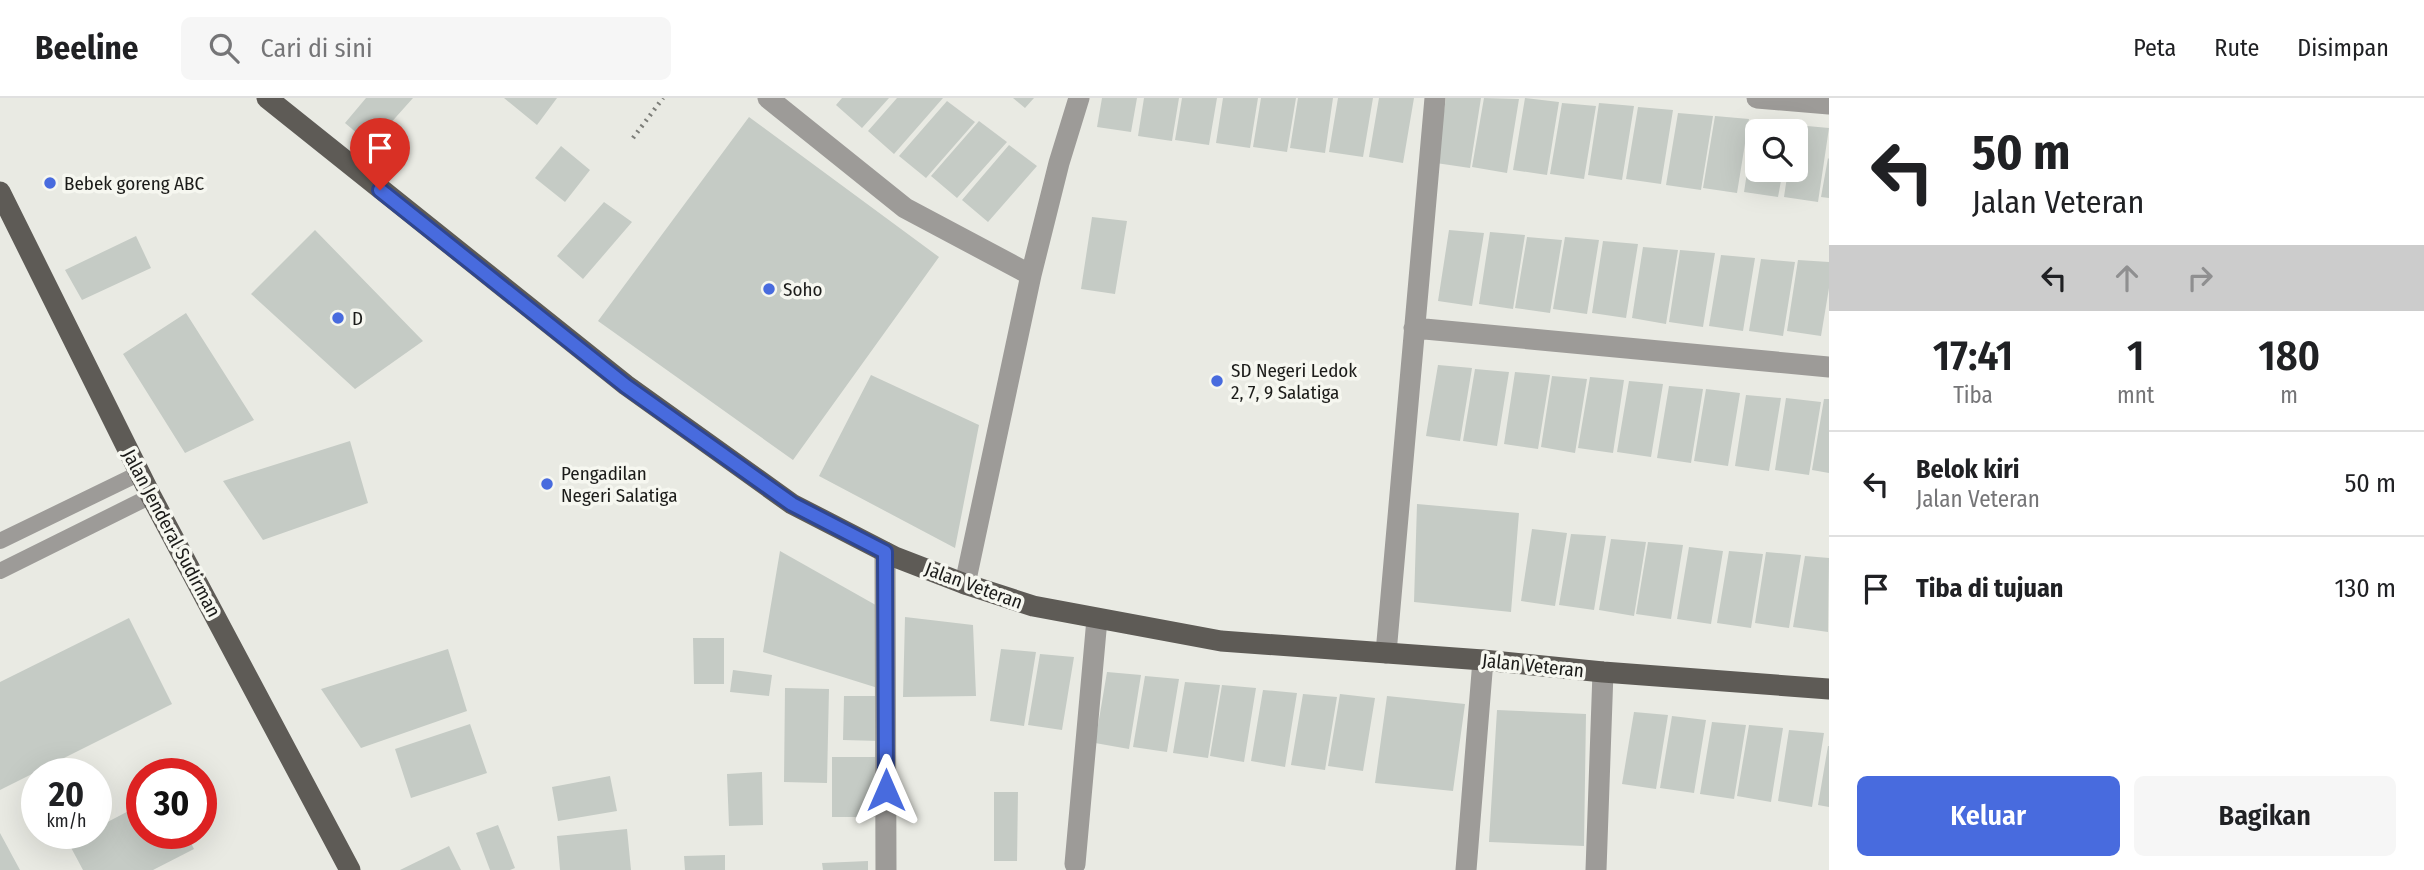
<!DOCTYPE html>
<html lang="id">
<head>
<meta charset="utf-8">
<style>
  body { margin:0; font-family:"Fira Sans Condensed",sans-serif; background:#f6f6f6; color:#202124; height:100vh; display:flex; flex-direction:column; font-size:26px; white-space:nowrap }
  * { box-sizing:border-box; margin:0 }
  p { font-size:23px; color:#757577 }
  .icon { flex:none; width:38px; height:38px; fill:none; stroke:currentColor; stroke-width:2; stroke-linecap:round; stroke-linejoin:round }
  .map { position:relative; flex:1; overflow:hidden }
  .panel { display:flex; flex-direction:column; background:#fff; width:595px }
  .panel>* { flex:none }
  .guide { background:#fff; color:#202124; overflow:hidden }
  .controls { position:absolute; left:1745px; top:21px; display:grid; gap:14px }
  .controls a { display:grid; place-items:center; width:63px; height:63px; border-radius:10px; background:#fff; box-shadow:0 7px 28px #0002; font-size:35px }
  .speed { position:absolute; left:21px; top:660px; display:flex; gap:14px; font-size:35px; font-weight:700; text-align:center }
  .speed>* { display:grid; place-content:center; width:91px; height:91px; border-radius:50%; background:#fff; box-shadow:0 7px 28px #0002; line-height:1 }
  .speed small { font-size:18px; font-weight:400 }
  .speed .limit { border:10px solid #d22; background:#fff; color:#111 }
  .pin { position:absolute; display:grid; place-items:center; width:60px; height:60px; color:#fff; margin:-72px -30px; border-radius:50% 50% 50% 0; rotate:-45deg; box-shadow:0 0 7px #0007 }
  .pin .icon { rotate:45deg }
  .me { position:absolute; width:77px; margin:-38px; rotate:0deg; stroke-linejoin:round; filter:drop-shadow(0 0 5px #0008) }
  .turn { display:flex; align-items:center; gap:24px; height:147px; padding:0 28px; font-size:32px }
  .turn .icon { width:91px; height:91px; stroke-width:2.5 }
  .turn b { display:block; font-size:49px; line-height:60px }
  .lanes { display:flex; align-items:center; height:66px; padding:0 28px; background:#0003; justify-content:center; gap:35px; direction:ltr }
  .lanes .off { opacity:.35 }
  .eta { display:flex; justify-content:space-evenly; align-items:center; height:119px; text-align:center }
  .eta b { font-size:42px; font-weight:600; line-height:49px }
  .action { display:flex; gap:14px; margin-top:auto; padding:14px 28px }
  .action a { flex:1; height:80px; border-radius:10px; background:#486bde; color:#fff; font-size:28px; font-weight:600; line-height:80px; text-align:center }
  .action a+a { background:#f6f6f6; color:#202124 }
  ul { padding:0; list-style:none }
  li { display:flex; align-items:center; gap:21px; height:105px; padding:0 28px; border-top:2px solid #e0e0e0 }
  li div { flex:1 }
  li b { display:block; font-size:26px }
  li em { font-style:normal }
  header { display:flex; align-items:center; gap:42px; box-sizing:border-box; height:98px; padding:0 35px; background:#fff; border-bottom:2px solid #e0e0e0 }
  header strong { font-size:33px }
  nav { display:flex; gap:38px; margin-inline-start:auto; font-size:24px }
  .search { width:490px; height:63px; background:#f6f6f6; display:flex; align-items:center; gap:18px; box-sizing:border-box; padding:0 24px; border-radius:10px; color:#757577; font-size:26px }
  main { display:flex; flex:1; min-height:0 }
  .map>svg:first-child { display:block }
  .building { fill:#c5cbc5 }
  .lines { fill:none; stroke-linecap:round; stroke-linejoin:round }
  .path { stroke:#7d7e79; stroke-width:4.5; stroke-dasharray:2 5; stroke-linecap:butt }
  .lane { stroke:#9d9b98; stroke-width:16 }
  .street { stroke:#9d9b98; stroke-width:21 }
  .primary { stroke:#5e5b56; stroke-width:21 }
  .route-casing { stroke:#2f4690; stroke-width:18 }
  .route { stroke:#486bde; stroke-width:12 }
  .poi-dot { fill:#486bde; stroke:#f6f7f0; stroke-width:2.5 }
  .labels { text-anchor:middle; stroke-width:7; stroke-linejoin:round; paint-order:stroke }
  .poi-label { font-size:19px; fill:#1b1b19; stroke:#f6f7f0; text-anchor:start }
  .street-label { font-size:19px; fill:#1b1b19; stroke:#f6f7f0 }
</style>
</head>
<body>
<header>
<strong>Beeline</strong>
<div class="search"><svg class="icon" aria-label="search" viewBox="0 0 24 24"><circle cx="10" cy="10" r="6"/><path d="M15 15l6 6"/></svg>Cari di sini</div>
<nav><a>Peta</a><a>Rute</a><a>Disimpan</a></nav>
</header>
<main>
<div class="map">
<svg width="1829" height="772" viewBox="0 0 1829 772">
  <rect width="100%" height="100%" fill="#e9eae3"/>
  <path class="building" d="M366,0H413L371,47L345,25Z
    M504,0H557L537,27Z
    M842,0H889L862,30L836,7Z
    M897,0H943L894,56L868,33Z
    M1013,0H1034L1025,10Z
    M1102,0H1137L1131,34L1097,29Z
    M1144,0H1179L1172,43L1138,38Z
    M1182,0H1217L1209,47L1175,42Z
    M1223,0H1258L1250,50L1216,45Z
    M1261,0H1296L1287,54L1253,49Z
    M1298,0H1333L1325,55L1290,50Z
    M1338,0H1373L1363,59L1329,54Z
    M1379,0H1414L1403,65L1369,59Z
    M1446,0H1481L1470,70L1436,65Z
    M1484,0L1519,1L1507,75L1472,69Z
    M1525,0L1559,4L1547,77L1513,72Z
    M947,3L975,24L926,80L899,58Z
    M1562,5L1596,8L1584,81L1550,76Z
    M1599,5L1634,8L1622,82L1588,77Z
    M1638,9L1673,12L1661,86L1626,81Z
    M1678,15L1713,18L1701,92L1666,87Z
    M1715,18L1749,21L1737,95L1703,90Z
    M749,19L939,159L793,362L598,223Z
    M979,23L1007,44L957,100L931,78Z
    M1755,23L1790,26L1789,33H1757V72H1783L1778,99L1744,94Z
    M1796,27L1829,30L1818,104L1784,99L1788,72H1796Z
    M1009,47L1037,68L988,124L962,102Z
    M561,48L590,72L565,104L535,80Z
    M1828,60L1829,61V100L1821,99Z
    M604,104L632,124L583,181L557,158Z
    M1092,119L1127,123L1115,196L1081,191Z
    M315,132L423,243L355,291L251,196Z
    M1449,132L1484,135L1472,208L1438,203Z
    M1490,134L1525,137L1513,211L1479,206Z
    M136,138L151,170L82,202L65,172Z
    M1527,139L1562,142L1550,215L1515,210Z
    M1565,139L1599,142L1587,216L1553,211Z
    M1603,143L1638,146L1626,220L1592,215Z
    M1643,149L1678,152L1666,226L1632,220Z
    M1680,152L1715,155L1703,229L1669,224Z
    M1721,157L1755,160L1743,233L1709,228Z
    M1761,161L1795,164L1783,238L1749,233Z
    M1798,162L1829,164V190L1821,238L1787,233Z
    M186,215L254,322L185,355L123,256Z
    M1438,267L1472,270L1460,343L1426,338Z
    M1475,271L1509,274L1497,348L1463,343Z
    M1515,274L1550,277L1538,351L1504,346Z
    M871,277L979,327L955,450L819,378Z
    M1552,278L1587,281L1575,355L1541,349Z
    M1590,279L1624,282L1613,355L1578,350Z
    M1629,283L1663,286L1651,359L1617,354Z
    M1669,288L1703,291L1691,365L1657,360Z
    M1706,291L1740,295L1728,368L1694,363Z
    M1746,297L1781,300L1769,373L1735,368Z
    M1786,300L1821,304L1809,377L1775,372Z
    M1824,301H1829V375L1812,372Z
    M350,343L368,405L263,442L223,383Z
    M1417,406L1519,415L1511,514L1414,504Z
    M1532,431L1567,435L1555,508L1521,503Z
    M1571,436L1606,438L1594,512L1559,507Z
    M1611,441L1646,444L1634,518L1599,512Z
    M1648,444L1683,447L1671,521L1636,516Z
    M1689,449L1723,453L1711,526L1677,521Z
    M780,453L881,510V591L763,554Z
    M1729,453L1763,456L1751,530L1717,525Z
    M1766,454L1801,457L1789,530L1755,525Z
    M1805,458L1829,460L1828,534L1793,529Z
    M905,519L973,527L976,598L903,599Z
    M129,520L172,606L0,692V584Z
    M693,540H724V586H694Z
    M448,551L467,613L361,650L321,591Z
    M1001,551L1036,554L1024,628L990,623Z
    M1040,556L1074,559L1062,632L1028,627Z
    M733,572L772,577L769,598L730,594Z
    M1107,574L1141,577L1129,651L1095,645Z
    M1145,578L1179,581L1167,654L1133,649Z
    M1185,584L1220,587L1208,660L1173,655Z
    M1222,587L1256,590L1244,664L1210,658Z
    M785,590L829,591L827,685L784,684Z
    M1263,592L1297,595L1285,669L1251,663Z
    M1303,596L1337,599L1325,672L1291,667Z
    M1340,596L1375,600L1363,673L1328,668Z
    M844,598H880V643L843,642Z
    M1387,598L1465,606L1453,693L1375,685Z
    M1497,612L1586,616L1584,748L1489,744Z
    M1634,614L1668,617L1656,691L1622,686Z
    M1672,618L1706,622L1694,695L1660,690Z
    M1712,624L1746,627L1734,701L1700,696Z
    M470,626L487,675L411,700L395,651Z
    M1749,627L1783,630L1771,704L1737,698Z
    M1789,632L1824,635L1812,709L1778,703Z
    M1828,648H1829V709L1818,707Z
    M832,659H875V719H832Z
    M762,674L763,727L729,728L727,676Z
    M610,678L617,713L558,723L552,689Z
    M994,694H1018L1017,763H994Z
    M142,706V735H186L194,751L153,772H83L68,744L86,735H96V730Z
    M498,727L515,770L510,772H490L476,735Z
    M627,731L631,772H560L557,738Z
    M0,735L20,772H0Z
    M449,748L461,772H400Z
    M725,757V772H685L684,758Z
    M868,763V772H823L822,765Z"/>
  <g class="lines">
    <path class="path" d="M633,40L663,0"/>
    <path class="lane" d="M0,443L140,375
      M0,473L151,398"/>
    <path class="street" d="M768,0L905,110L1031,177
      M1757,0L1829,6
      M1414,230L1829,269
      M885,454L886,772
      M965,486L1031,177L1059,65L1079,0
      M1386,555L1435,0
      M1075,766L1097,521
      M1466,772L1483,562
      M1596,772L1603,574"/>
    <path class="primary" d="M267,0L626,287L792,406L895,459L965,486L1033,508L1221,543L1483,562L1603,574L1829,591
      M0,94L151,398L350,772"/>
  </g>
  <g class="lines">
    <g class="route-casing">
      <path id="route" d="M380,92L626,288L792,406L885,454L886,692"/>
    </g>
    <use href="#route" class="route"/>
  </g>
  <g class="poi-dot">
    <circle cx="50" cy="85" r="7"/>
    <circle cx="769" cy="191" r="7"/>
    <circle cx="338" cy="220" r="7"/>
    <circle cx="1217" cy="283" r="7"/>
    <circle cx="547" cy="386" r="7"/>
  </g>
  <g class="labels">
    <g class="poi-label">
      <text x="64" y="92">Bebek goreng ABC</text>
      <text x="783" y="198">Soho</text>
      <text x="352" y="227">D</text>
      <text x="1231" y="279">SD Negeri Ledok<tspan x="1231" dy="22">2, 7, 9 Salatiga</tspan></text>
      <text x="561" y="382">Pengadilan<tspan x="561" dy="22">Negeri Salatiga</tspan></text>
    </g>
    <g class="street-label">
      <text transform="translate(172 435) rotate(62)" y="7">Jalan Jenderal Sudirman</text>
      <text transform="translate(974 487) rotate(20)" y="7">Jalan Veteran</text>
      <text transform="translate(1533 567) rotate(6)" y="7">Jalan Veteran</text>
    </g>
  </g>
</svg>
<div class="controls">
<a><svg class="icon" aria-label="search" viewBox="0 0 24 24"><circle cx="10" cy="10" r="6"/><path d="M15 15l6 6"/></svg></a>
</div>
<div class="speed"><div>20<small>km/h</small></div><div class="limit">30</div></div>
<div class="pin" style="left:380px;top:92px;background:#d93025"><svg class="icon" aria-label="arrive" viewBox="0 0 24 24"><path d="M6 21V4h12l-3 4 3 4H6"/></svg></div>
<svg class="me" style="left:886px;top:692px" viewBox="-20 -20 40 40"><path d="M0-17L14 15 0 8-14 15z" fill="#486bde" stroke="#fff" stroke-width="4"/></svg>
</div>
<section class="panel">
<div class="guide">
<div class="turn"><svg class="icon" aria-label="left" viewBox="0 0 24 24"><path d="M17 20v-9H6M10 6l-5 5 5 5"/></svg><div><b>50 m</b>Jalan Veteran</div></div>
<div class="lanes"><svg class="icon" aria-label="left" viewBox="0 0 24 24"><path d="M17 20v-9H6M10 6l-5 5 5 5"/></svg><svg class="icon off" aria-label="ahead" viewBox="0 0 24 24"><path d="M12 20V5M6 11l6-6 6 6"/></svg><svg class="icon off" aria-label="right" viewBox="0 0 24 24"><path d="M7 20v-9h11M14 6l5 5-5 5"/></svg></div>
</div>
<div class="eta">
<div><b>17:41</b><p>Tiba</p></div>
<div><b>1</b><p>mnt</p></div>
<div><b>180</b><p>m</p></div>
</div>
<ul>
<li><svg class="icon" aria-label="left" viewBox="0 0 24 24"><path d="M17 20v-9H6M10 6l-5 5 5 5"/></svg><div><b>Belok kiri</b><p>Jalan Veteran</p></div><em>50 m</em></li>
<li><svg class="icon" aria-label="arrive" viewBox="0 0 24 24"><path d="M6 21V4h12l-3 4 3 4H6"/></svg><div><b>Tiba di tujuan</b></div><em>130 m</em></li>
</ul>
<div class="action"><a>Keluar</a><a>Bagikan</a></div>
</section>
</main>
</body>
</html>
